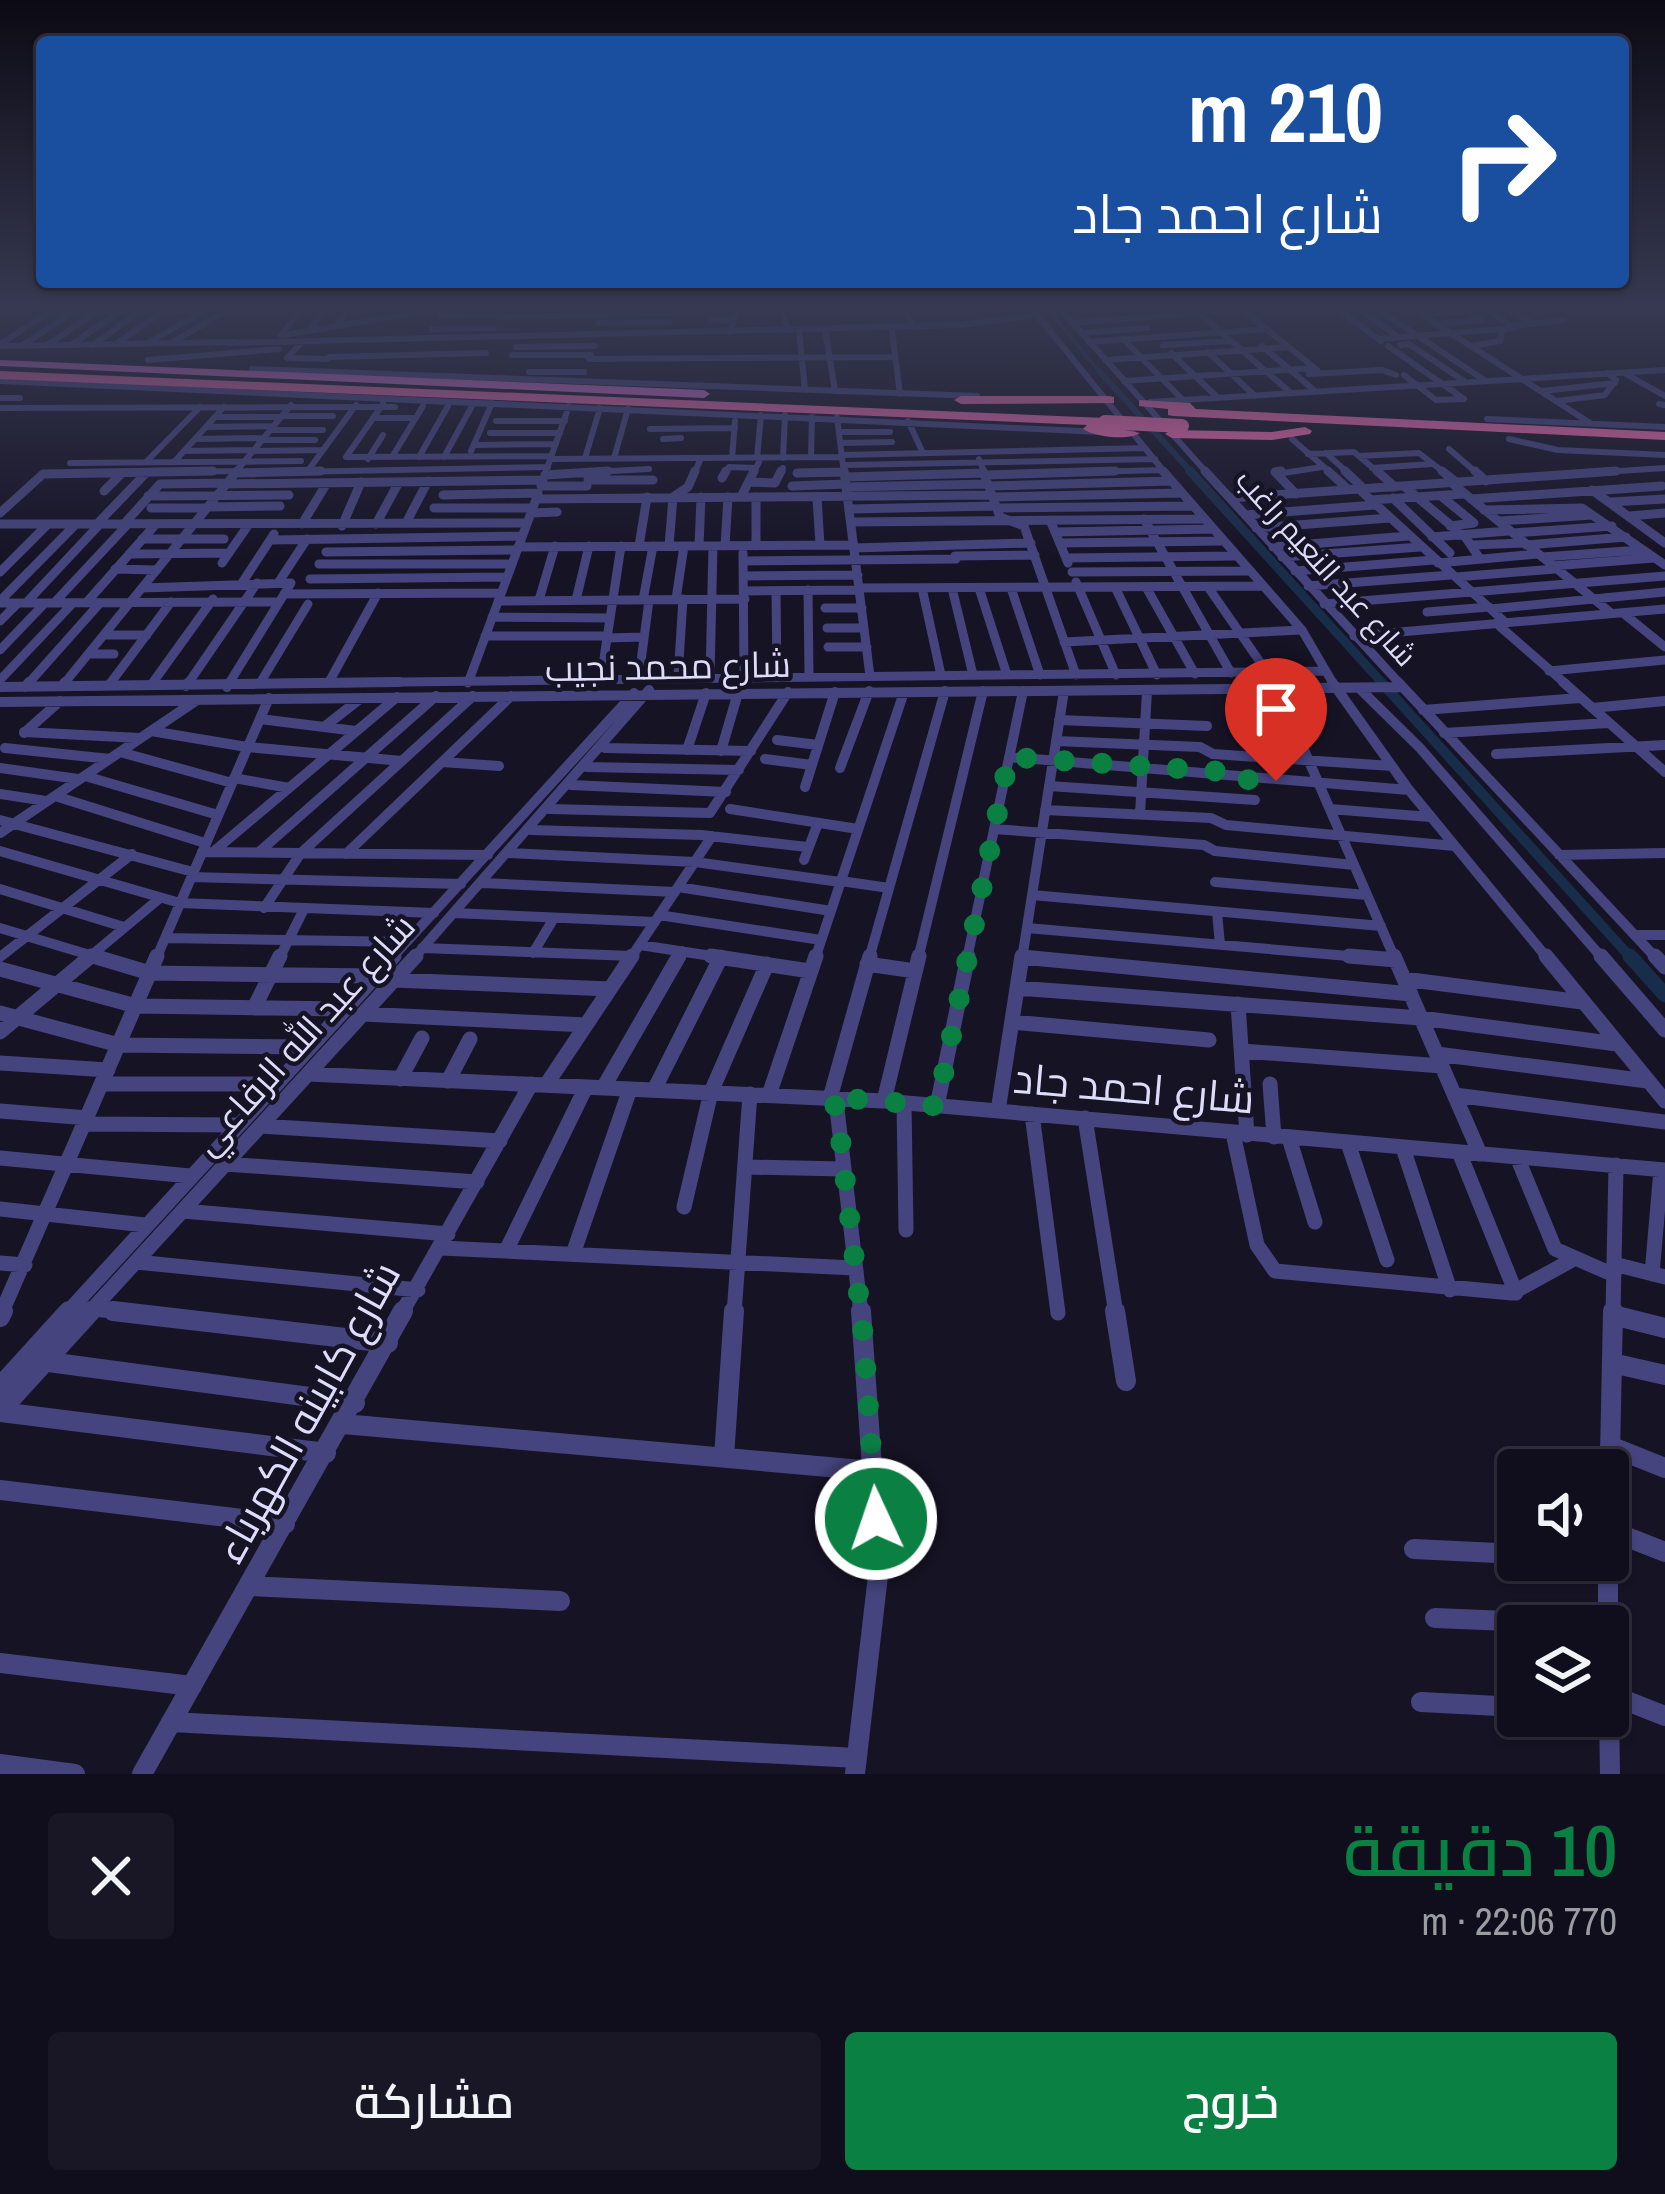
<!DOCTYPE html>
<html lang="ar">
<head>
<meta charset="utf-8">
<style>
  body { margin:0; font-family:"Archivo Narrow",Cairo,sans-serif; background:#191725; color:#f1f3f6; direction:rtl; height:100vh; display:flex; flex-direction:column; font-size:45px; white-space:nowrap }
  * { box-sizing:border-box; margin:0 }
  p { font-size:39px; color:#9c9ca3 }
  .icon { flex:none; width:66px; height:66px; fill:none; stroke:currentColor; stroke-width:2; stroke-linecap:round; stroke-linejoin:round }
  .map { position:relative; height:1774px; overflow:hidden; direction:ltr }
  .details { display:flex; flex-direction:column; background:#100e1c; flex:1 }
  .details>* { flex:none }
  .banner { position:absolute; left:36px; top:36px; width:1593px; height:252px; border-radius:12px; box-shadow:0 3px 9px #0004,0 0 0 3px #302e3b; direction:rtl; background:#1a4fa0; color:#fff; overflow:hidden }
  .buttons { position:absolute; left:1497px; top:1449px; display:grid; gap:24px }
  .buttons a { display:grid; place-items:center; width:132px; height:132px; border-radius:12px; background:#100e1c; box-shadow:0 3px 9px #0004,0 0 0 3px #302e3b; font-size:60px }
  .pin { position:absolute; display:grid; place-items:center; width:102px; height:102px; color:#fff; margin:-123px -51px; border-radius:50% 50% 50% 0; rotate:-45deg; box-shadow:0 0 12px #0007 }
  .pin .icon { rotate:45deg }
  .me { position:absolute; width:132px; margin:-66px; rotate:357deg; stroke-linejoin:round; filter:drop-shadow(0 0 9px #0008) }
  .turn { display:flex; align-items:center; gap:42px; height:252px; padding:0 48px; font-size:54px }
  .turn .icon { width:156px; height:156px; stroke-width:2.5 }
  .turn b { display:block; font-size:84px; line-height:102px }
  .round { display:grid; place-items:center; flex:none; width:126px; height:126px; border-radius:12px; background:#191725 }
  .summary { display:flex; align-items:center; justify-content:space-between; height:204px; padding:0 48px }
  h1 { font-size:72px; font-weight:600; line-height:90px; color:#0b8043 }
  .primary-button { display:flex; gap:24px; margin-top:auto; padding:24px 48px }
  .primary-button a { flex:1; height:138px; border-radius:12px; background:#0b8043; color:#fff; font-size:48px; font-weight:600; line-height:138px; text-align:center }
  .primary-button a+a { background:#191725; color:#f1f3f6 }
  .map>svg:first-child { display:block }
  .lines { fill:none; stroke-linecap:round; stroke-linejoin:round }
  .stream { stroke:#182d49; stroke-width:3 }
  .canal-far3 { stroke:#182d49; stroke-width:6 }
  .canal-far2 { stroke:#182d49; stroke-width:9 }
  .canal-far1 { stroke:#182d49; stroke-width:10 }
  .canal { stroke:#182d49; stroke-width:15 }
  .minor-far4 { stroke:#45447e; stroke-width:6 }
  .minor-far3 { stroke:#45447e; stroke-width:9 }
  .minor-far2 { stroke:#45447e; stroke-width:10 }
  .minor-far1 { stroke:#45447e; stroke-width:15 }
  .minor { stroke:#45447e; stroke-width:20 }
  .trunk { fill:#d26dca; fill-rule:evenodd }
  .motorway { fill:#ea68aa; fill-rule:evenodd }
  .motorway-bridge { stroke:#ea68aa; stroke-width:14 }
  .route { stroke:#0b8043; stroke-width:21; stroke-dasharray:0 37.8 }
  .labels { text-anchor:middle; stroke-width:9; stroke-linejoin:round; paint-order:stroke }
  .far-street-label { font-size:30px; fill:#dfdcfa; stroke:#161325 }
  .street-label { font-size:36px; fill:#dfdcfa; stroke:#161325 }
  .near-street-label { font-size:42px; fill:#dfdcfa; stroke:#161325 }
</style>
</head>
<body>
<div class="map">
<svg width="1665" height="1774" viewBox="0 0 1665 1774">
  <rect width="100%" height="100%" fill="#161325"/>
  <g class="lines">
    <path class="stream" d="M1049,310L1101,374"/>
    <path class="canal-far3" d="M1099,371L1193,474"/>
    <path class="canal-far2" d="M1190,471L1384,685"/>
    <path class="canal-far1" d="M1381,682L1632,959"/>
    <path class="canal" d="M1630,956L1665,995"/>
    <path class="minor-far4" d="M782,310L788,330
      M905,310L914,327
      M1033,310L1166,474
      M1061,310L1208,474
      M1243,310L1317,370
      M1339,310L1381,341
      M1361,310L1398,337
      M1379,310L1484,380
      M1415,310L1590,423
      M1510,310L1533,324
      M49,313L207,310
      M1199,313L1291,393
      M601,314L671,313
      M1421,314L1473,311
      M441,315L502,314
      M500,317L601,315
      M711,320H734
      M598,323L669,322
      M1072,323L1233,310
      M1435,324L1481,320L1466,310
      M336,326L347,310
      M1513,326L1564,320
      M432,329L494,328
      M825,329L835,391
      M310,330L324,310
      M799,330L805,390
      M892,331L900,394
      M730,332L737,310
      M1081,333L1147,328
      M281,335L301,310
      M285,335L432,310
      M1123,339L1183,400
      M1379,339L1514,328L1488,310
      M303,341L287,358L327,359
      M1089,342L1267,329
      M148,343L203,311
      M171,343L228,310
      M229,343L960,325L1036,315
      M0,344L51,311
      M116,344L163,311
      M47,345L95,313
      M71,345L119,312
      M93,345L140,311
      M1163,345L1230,341
      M1400,345L1409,344L1464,381
      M0,346L236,342
      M21,346L70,314
      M1262,346L1315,391
      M1388,346L1464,399L1436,400L1404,375
      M1472,346L1500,341L1502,332
      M516,347L595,346
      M1208,352L1255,396
      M1171,353L1218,398
      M512,355H591
      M329,357L486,353
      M589,359L895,357
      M148,360L279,349
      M1105,360L1288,347
      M252,369L977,396
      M529,372H584
      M1624,373L1665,396
      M1309,374L1382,370L1396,375
      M0,381L1101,432
      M1124,381L1313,368
      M1542,391L1615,383
      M0,398H20
      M1557,401L1605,395L1616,380L1607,373
      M1150,402L1665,370
      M383,404L346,457L552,456
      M1659,404L1665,405
      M0,408L395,407
      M282,416H333
      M215,417H281
      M837,417L844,474
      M373,418H416
      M1487,419L1665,427
      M496,421H565
      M908,421L923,453
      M206,427L273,426
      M650,429L735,428
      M270,430H323
      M839,432H890
      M490,433H560
      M195,439L264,438
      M663,439L681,438
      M1292,439L1332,474
      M1509,439L1558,450L1665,455
      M262,440H315
      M841,443L892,442
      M474,445L556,444
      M1449,449L1478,474
      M184,451L254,450
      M254,451L323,450
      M471,451L492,403
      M1326,453L1349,474
      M1308,454L1354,452L1380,474
      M842,455L1145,448
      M1359,456L1419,453L1446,474
      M392,457L423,406
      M419,457L448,406
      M444,457L472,406
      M811,457L812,417
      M585,458L600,408
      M614,458L628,409
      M732,458L735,421
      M757,458L761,415
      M783,458L785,415
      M368,459L383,435
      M551,459L843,457
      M979,459L985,474
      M146,462L200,407
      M174,462L224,407
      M70,463L301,461
      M844,465L1155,459
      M1372,468L1432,464
      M307,472L356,405
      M235,473L548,467
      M797,473L844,472
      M43,474L236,471
      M234,474L291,405
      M545,474L569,406
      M556,474L649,469
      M694,474L701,458
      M724,474L729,467L756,468
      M753,474L761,458
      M780,474L783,468
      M937,474L984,473
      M1008,474L1163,470
      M1277,474L1322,467
      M1573,474L1665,468"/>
    <path class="minor-far3" d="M844,471L870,676
      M983,471L1000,517L1024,526L1076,675
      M1163,471L1302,630L1334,685
      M1205,471L1401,685
      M1281,471L1275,472L1296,494
      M1328,471L1349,490
      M1345,471L1364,489
      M1377,471L1395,487
      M1442,471L1456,482
      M1475,471L1486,481
      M235,473L321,471
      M797,473L844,472
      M545,475L608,471
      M985,475L1115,471
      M845,477L984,473
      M722,478L726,471
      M588,480H653
      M749,482L775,483L781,471
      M226,484L543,480
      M1453,484L1611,613
      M541,486H587
      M792,486L846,484
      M989,486L1172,481
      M846,487L988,484
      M1405,487L1466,538L1480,559
      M1360,490L1506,623
      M1592,490L1665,543
      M104,491L122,473
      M443,495L538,493
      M148,496L289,495
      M1441,496L1474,523L1450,526
      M741,497L754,471
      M756,497V546
      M993,497L1181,493
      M817,498L820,545
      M1230,498L1616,471
      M1393,498L1450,553
      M536,499L992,495
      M1471,499L1662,486
      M1370,500L1463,494
      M1611,502L1665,499
      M208,507L280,506
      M151,508H207
      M434,508H533
      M997,508L1192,506
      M849,509L996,506
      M1484,510L1582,508L1665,565
      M0,513L43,474L213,471
      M531,513L557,512
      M1245,515L1375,505
      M1629,516L1665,513
      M1144,519L1231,673
      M1050,520L1068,563
      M1499,521L1592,515
      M851,522L1202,519
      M406,523L428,481
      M0,524L527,523
      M97,524L146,473
      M124,524L160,484L227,483
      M302,524L327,483
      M376,524L399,482
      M342,526L361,482
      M1256,528L1390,518
      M1055,532L1212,529
      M1513,533L1612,526
      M1432,537L1508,531
      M142,539H224
      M271,540L522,536
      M1060,543L1222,541
      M1472,545L1524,543
      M1526,545L1626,537
      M639,546L647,497
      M669,546L673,497L688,487L695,471
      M699,546L701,497
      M725,546L728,497
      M518,547L854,545
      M1273,547L1408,536
      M854,548L1031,543
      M326,552L517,550
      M743,553L744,677
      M129,554L229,553
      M955,556L1035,555
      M1282,557L1420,547
      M1542,557L1641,550
      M1066,558L1235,556
      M744,561L956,559
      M222,563L249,524
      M1438,563L1537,554
      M319,564H512
      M1552,566L1654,558
      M115,569L157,570
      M1295,571L1434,560
      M0,572L48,524
      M1072,572L1248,571
      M744,576L858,575
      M1456,577L1555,569
      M310,579L507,577
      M1076,582L1116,675
      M242,583L274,534
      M278,583L307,539
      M1308,586L1451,575
      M1115,587L1157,675
      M1146,587L1195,674
      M1208,587L1267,672
      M142,588L291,583L228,685
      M859,588L1262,586
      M922,588L941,675
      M952,588L973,675
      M979,588L1007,675
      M1011,588L1040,675
      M808,590L809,676
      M745,591L860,590
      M776,591L777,676
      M284,594L501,593
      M676,599L684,546
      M539,600L555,546
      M576,600L589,546
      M643,600L653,546
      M0,601L76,524
      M498,601L745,599
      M0,603L279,602
      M26,603L100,524
      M54,603L127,525
      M86,603L156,524
      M1324,604L1665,576
      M825,608H862
      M1491,609L1665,592
      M1427,612L1489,607
      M1623,613L1665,647
      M492,617L609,618
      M0,621L18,603
      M1496,623L1567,685
      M827,628H864
      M104,635H147
      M485,636H606
      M1354,636L1665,609
      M606,638L644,637
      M1064,642L1302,630
      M828,647H867
      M0,650L45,603
      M88,654H114
      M1549,671L1665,660
      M639,677L649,600
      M678,677L683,599
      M710,677L713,546
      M601,678L621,546
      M0,680L73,603
      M329,682L378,593
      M260,683L308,604
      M468,683L538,494
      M27,685L100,603
      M63,685L237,471
      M109,685L171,602
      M150,685L1326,671
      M151,685L213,599
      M187,685L257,583"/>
    <path class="minor-far2" d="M1332,682L1409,790L1548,959
      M1398,682L1657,959
      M1563,682L1665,772
      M62,686L65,682
      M186,686L189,682
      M0,687L399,682
      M25,687L29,682
      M227,687L230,682
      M1360,689L1420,748L1603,959
      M1278,690L1395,959
      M0,702L1402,687
      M1592,708L1665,701
      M1423,710L1580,698
      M260,719L356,731
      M1059,720L1207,726
      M324,727L361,698
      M151,731L247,747L402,761
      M24,732L140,738
      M24,733L60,701
      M1444,733L1608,723
      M777,740L818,745
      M1056,741L1200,747L1213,754L1392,766
      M5,748L110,759
      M605,748L751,751
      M687,750L706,693
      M721,751L738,693
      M120,752L232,783
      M1496,754L1665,745
      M1009,757L1409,790
      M765,759L812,765
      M442,762L499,766
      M587,767L739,770
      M0,768L78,779
      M840,768L869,691
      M85,776L218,815
      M234,778L289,788
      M571,785L726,792
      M1049,786L1255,800
      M805,787L835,692
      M0,794L46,801
      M55,796L205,843
      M550,809L710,813L788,692
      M730,809L858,829
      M1330,809L1430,817
      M1045,810L1211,818L1226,825L1455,846
      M1140,814L1147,691
      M0,820L193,872
      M994,829L1204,845L1215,851L1354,865
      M531,830L701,835L807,847
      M0,833L197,700
      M0,851L180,903L434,913
      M202,852L488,855
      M213,852L397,697
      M259,852L436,696
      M509,853L695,862L840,882
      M346,854L511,696
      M1559,855L1665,853
      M804,860L818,823
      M191,877L461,884
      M841,881L889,888
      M1215,882L1367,895
      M482,883L675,892
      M678,887L831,911
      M0,889L124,927
      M1032,895L1381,926
      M264,908L301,853L473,696
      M1217,912L1220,945
      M454,913L655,922
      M659,915L821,940
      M0,928L103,959
      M1027,928L1383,959
      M1635,935H1665
      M165,938L406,942
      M640,945L731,959
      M422,948L632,956
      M533,953L554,918
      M0,957L132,854
      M1022,957L1042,959
      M87,959L160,898
      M156,959L269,698
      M279,959L304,909
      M391,959L634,693
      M413,959L649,690
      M630,959L712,836
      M677,959L682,951
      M815,959L904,692
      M869,959L945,691
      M918,959L983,691
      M967,959L1023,691
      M1022,959L1064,691"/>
    <path class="minor-far1" d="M93,956L150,973L375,976
      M711,956L810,971
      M1349,956L1396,960
      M1394,956L1480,1154
      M1546,956L1665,1101
      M1601,956L1665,1030
      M1655,956L1665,967
      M1022,957L1411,994
      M867,964L915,971
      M0,969L136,1006L344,1009
      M1404,979L1582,1002
      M393,980L610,989
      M1017,988L1421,1018L1617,1044
      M1238,1004L1247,1135
      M254,1008L280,956
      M0,1013L119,1045L309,1047
      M363,1014L586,1025
      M1012,1022L1209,1040
      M0,1032L91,956
      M1242,1051L1442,1066
      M1437,1054L1647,1081
      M0,1063L108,1070
      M308,1074L884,1101L1665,1170
      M400,1079L422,1038
      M448,1081L470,1039
      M102,1084H274
      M1270,1084L1274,1137
      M546,1085L632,956
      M603,1088L679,956
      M654,1090L721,957
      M769,1095L816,956
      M1455,1095L1665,1122
      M884,1101L919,956
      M904,1103L906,1230
      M937,1106L968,956
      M0,1111L88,1118
      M998,1111L1022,956
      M1032,1114L1058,1313
      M1085,1118L1116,1314
      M85,1124L237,1125
      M260,1126L500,1141
      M1233,1133L1257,1245L1275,1271L1512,1293L1572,1260
      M1289,1138L1315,1222
      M1348,1143L1387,1260
      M1403,1148L1450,1290
      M1459,1152L1516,1293
      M1517,1157L1555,1249L1614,1275
      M0,1158L190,1176
      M225,1164L477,1182
      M745,1167L843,1169
      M684,1207L711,1092L767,964
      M0,1209L145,1225
      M183,1211L448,1234
      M441,1248L854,1268
      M506,1251L586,1087
      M573,1254L630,1089
      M136,1262L418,1290
      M0,1263L25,1265
      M1614,1264L1665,1277
      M1652,1274L1661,1170
      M94,1309L139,1314
      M1,1314L157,956
      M66,1314L394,956
      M88,1314L416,956
      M401,1314L531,1084
      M734,1314L750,1094
      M861,1314L837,1109L830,1098L870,956
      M1613,1314L1616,1165"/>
    <path class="minor" d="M113,1311L388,1343
      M1115,1311L1126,1381
      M1613,1315L1665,1328
      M0,1317L3,1311
      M41,1361L355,1403
      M1612,1363L1665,1375
      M0,1387L69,1311
      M0,1411L91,1311
      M0,1412L326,1453
      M343,1424L873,1471
      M1610,1446L1665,1468
      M724,1457L734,1311
      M0,1490L285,1524
      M1609,1530L1665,1552
      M1414,1549L1518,1554
      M1608,1552L1613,1311
      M1608,1560V1626
      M250,1586L560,1601
      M1435,1618L1608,1625
      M1608,1650L1610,1774
      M0,1663L192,1686
      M1609,1694L1665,1716
      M1421,1702L1518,1707
      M171,1722L857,1758
      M0,1764L75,1774
      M142,1774L403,1311
      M855,1774L879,1567L861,1311"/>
    <path class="trunk" d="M0,360L704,390L710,394L704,398L0,366Z"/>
    <path class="motorway" d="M0,371L1105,418L1112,422L1105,426L1140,433C1128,441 1095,437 1083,429L1087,425L0,379Z
      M1109,396L1114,397V403L961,404L954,400L961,396Z
      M1139,400L1190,403L1196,409L1665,432V440L1173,416L1168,415V409L1139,406Z
      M1305,427L1312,431L1310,434L1272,440L1172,438L1165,434L1172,430L1272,432Z"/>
    <path class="motorway-bridge" d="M1105,422L1182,426"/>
  </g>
  <linearGradient id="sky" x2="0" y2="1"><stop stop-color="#0c0a14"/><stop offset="0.55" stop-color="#363951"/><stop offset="1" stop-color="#363951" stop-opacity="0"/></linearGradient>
  <rect width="1665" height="559" fill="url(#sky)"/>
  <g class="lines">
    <path class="route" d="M876,1519L864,1341L837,1109L830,1097L937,1106L1009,757L1231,772L1234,779L1276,781"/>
  </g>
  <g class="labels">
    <g class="far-street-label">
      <text transform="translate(1326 568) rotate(48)" y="10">شارع عبد النعيم راغب</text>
    </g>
    <g class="street-label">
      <text transform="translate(668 666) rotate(-1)" y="13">شارع محمد نجيب</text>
      <text transform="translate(304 1034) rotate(-48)" y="13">شارع عبد الله الرفاعي</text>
    </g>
    <g class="near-street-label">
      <text transform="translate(1134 1088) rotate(5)" y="15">شارع احمد جاد</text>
      <text transform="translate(307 1412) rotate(-61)" y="15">شارع كابينه الكهرباء</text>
    </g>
  </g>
</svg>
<div class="buttons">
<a><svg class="icon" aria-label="sound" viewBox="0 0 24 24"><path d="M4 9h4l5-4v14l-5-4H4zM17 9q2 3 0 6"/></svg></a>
<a><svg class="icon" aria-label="layers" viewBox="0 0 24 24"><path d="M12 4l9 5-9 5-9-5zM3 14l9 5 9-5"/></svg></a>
</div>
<div class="pin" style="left:1276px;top:781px;background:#d93025"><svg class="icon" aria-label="arrive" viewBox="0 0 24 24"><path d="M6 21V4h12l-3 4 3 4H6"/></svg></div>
<svg class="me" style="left:876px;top:1519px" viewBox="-20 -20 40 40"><circle r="17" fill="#0b8043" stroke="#fff" stroke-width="3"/><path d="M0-11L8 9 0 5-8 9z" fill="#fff"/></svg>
<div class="banner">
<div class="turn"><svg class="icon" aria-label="right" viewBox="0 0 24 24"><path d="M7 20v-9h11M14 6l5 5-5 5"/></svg><div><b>210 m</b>شارع احمد جاد</div></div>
</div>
</div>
<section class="details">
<div class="summary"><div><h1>10 دقيقة</h1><p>770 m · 22:06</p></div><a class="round"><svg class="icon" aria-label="close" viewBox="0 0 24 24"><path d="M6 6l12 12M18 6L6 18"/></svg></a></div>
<div class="primary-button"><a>خروج</a><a>مشاركة</a></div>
</section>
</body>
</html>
